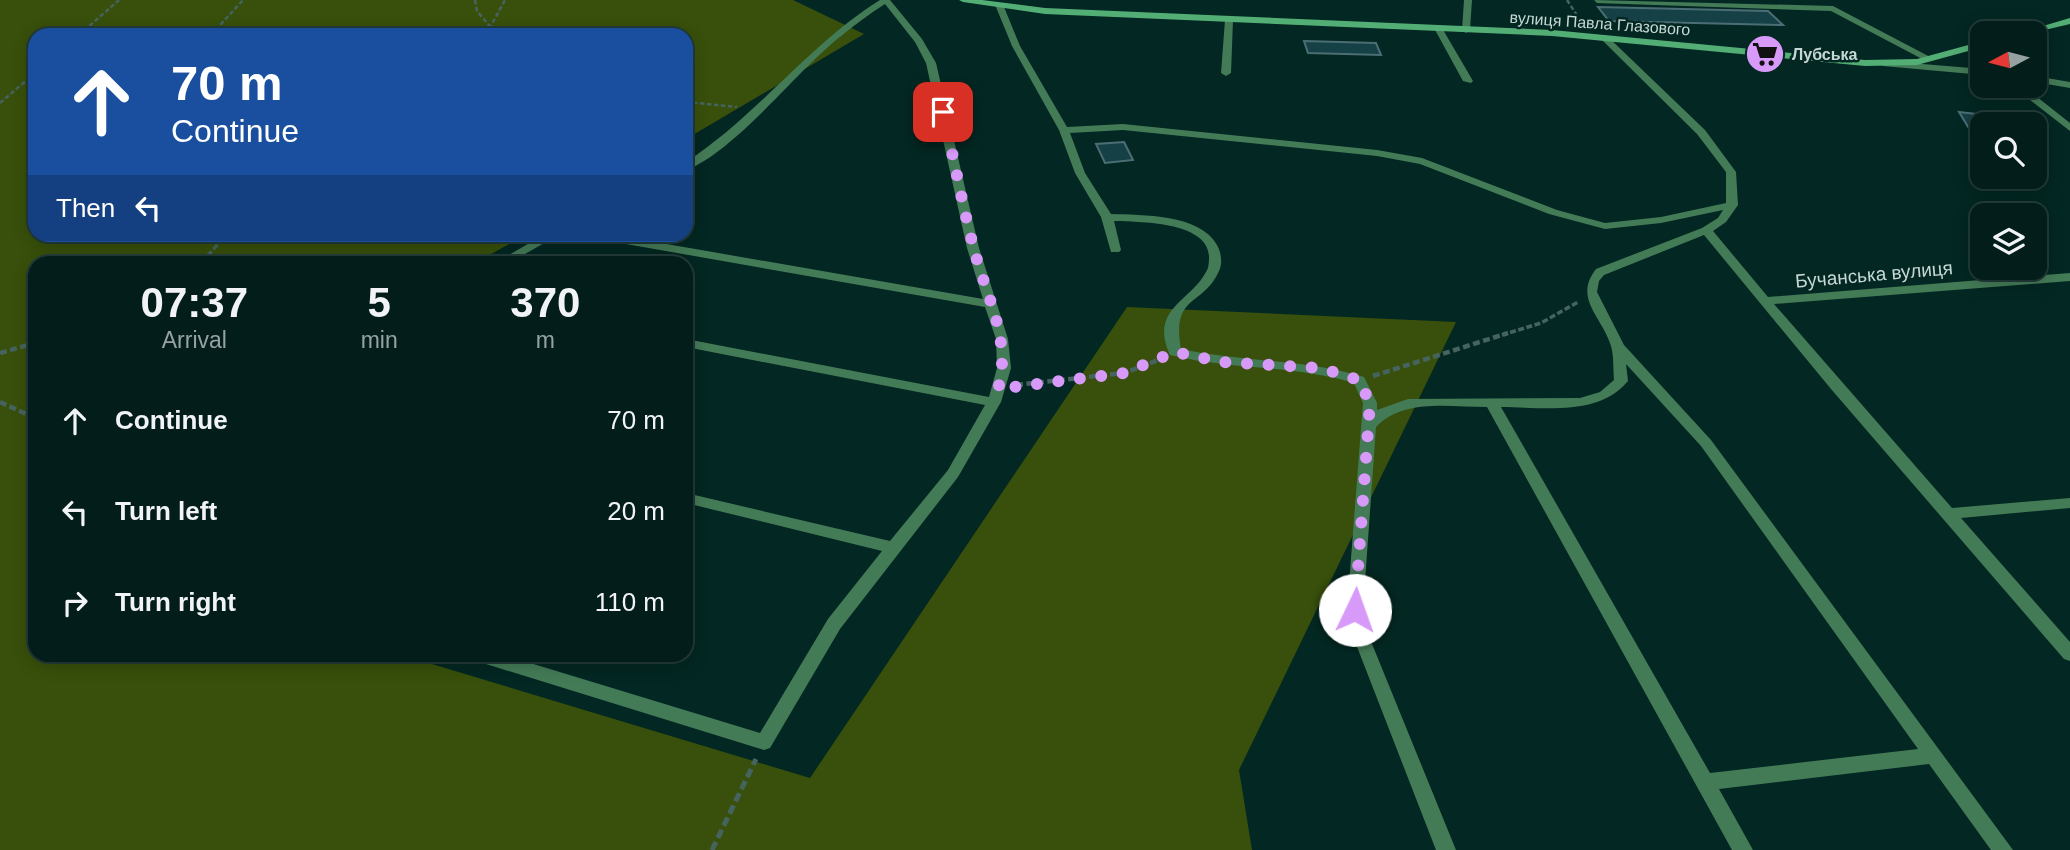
<!DOCTYPE html>
<html lang="en">
<head>
<meta charset="utf-8">
<style>
  body { margin:0; font-family:Arial,sans-serif; background:#102a27; color:#f1f3f6; height:100vh; display:flex; flex-direction:column; font-size:26px; white-space:nowrap }
  * { box-sizing:border-box; margin:0 }
  p { font-size:23px; color:#96a2a2 }
  .icon { flex:none; width:38px; height:38px; fill:none; stroke:currentColor; stroke-width:2; stroke-linecap:round; stroke-linejoin:round }
  .map { position:relative; flex:1; overflow:hidden }
  .panel { position:absolute; left:28px; top:256px; width:665px; height:406px; display:flex; flex-direction:column; background:#021d1a; border-radius:21px; box-shadow:0 4px 18px #0003,0 0 0 2px #233b39 }
  .panel>* { flex:none }
  .banner { position:absolute; left:28px; top:28px; width:665px; height:214px; border-radius:21px; box-shadow:0 4px 18px #0003,0 0 0 2px #233b39; background:#1a4fa0; color:#fff; overflow:hidden }
  .needle { width:46px; rotate:263deg }
  .controls { position:absolute; left:1970px; top:21px; display:grid; gap:14px }
  .controls a { display:grid; place-items:center; width:77px; height:77px; border-radius:14px; background:#021d1a; box-shadow:0 4px 18px #0003,0 0 0 2px #233b39; font-size:35px }
  .pin { position:absolute; display:grid; place-items:center; width:60px; height:60px; color:#fff; margin:-30px; border-radius:14px; box-shadow:0 4px 10px #0006 }
  .me { position:absolute; width:77px; margin:-38px; rotate:3deg; stroke-linejoin:round; filter:drop-shadow(0 0 5px #0008) }
  .turn { display:flex; align-items:center; gap:24px; height:147px; padding:0 28px; font-size:32px }
  .turn .icon { width:91px; height:91px; stroke-width:2.5 }
  .turn b { display:block; font-size:49px; line-height:60px }
  .then { display:flex; align-items:center; height:66px; padding:0 28px; background:#0003; gap:14px; font-size:26px }
  .eta { display:flex; justify-content:space-evenly; align-items:center; height:119px; text-align:center }
  .eta b { font-size:42px; font-weight:800; line-height:49px }
  ul { padding:0; list-style:none }
  li { display:flex; align-items:center; gap:21px; height:91px; padding:0 28px }
  li div { flex:1 }
  li b { display:block; font-size:26px }
  li em { font-style:normal }
  .map>svg:first-child { display:block }
  .forest { fill:#38500b }
  .building { fill:#154046; stroke:#4b6e74; stroke-width:2 }
  .lines { fill:none; stroke-linecap:round; stroke-linejoin:round }
  .path-far3 { stroke:#46645f; stroke-width:2.5; stroke-dasharray:4.5 2.5; stroke-linecap:butt }
  .path-far2 { stroke:#46645f; stroke-width:3.5; stroke-dasharray:6 2.5; stroke-linecap:butt }
  .path-far1 { stroke:#46645f; stroke-width:4.5; stroke-dasharray:7 3.5; stroke-linecap:butt }
  .path { stroke:#46645f; stroke-width:5; stroke-dasharray:9 4.5; stroke-linecap:butt }
  .service { fill:#447b57; fill-rule:evenodd }
  .minor { fill:#447b57; fill-rule:evenodd }
  .secondary { fill:#53ae75; fill-rule:evenodd }
  .route { stroke:#d89af8; stroke-width:12; stroke-dasharray:0 21.6 }
  .labels { text-anchor:middle; stroke-width:5; stroke-linejoin:round; paint-order:stroke }
  .far-street-label { font-size:16px; fill:#c6d8d4; stroke:#032722 }
  .far-poi-label { font-size:16px; font-weight:bold; fill:#c6d8d4; stroke:#032722; text-anchor:start }
  .street-label { font-size:19px; fill:#c6d8d4; stroke:#032722 }
</style>
</head>
<body>
<div class="map">
<svg width="2070" height="850" viewBox="0 0 2070 850">
  <rect width="100%" height="100%" fill="#032722"/>
  <path class="forest" d="M0,0H793L864,34L686,139V35H35V234L525,235L477,262H35V654L402,655L810,778L1127,307L1456,322L1239,770L1252,850H0Z"/>
  <path class="building" d="M1598,7L1768,11L1783,25L1609,21Z
    M1304,41L1376,43L1381,55L1308,53Z
    M1959,112L1994,116L1999,124H1983V136L1973,135Z
    M1124,142L1133,160L1105,163L1096,144Z"/>
  <g class="lines">
    <path class="path-far3" d="M475,0L477,11L497,35
      M1567,0L1582,23
      M79,35L119,0
      M211,35L243,0
      M486,35L505,0
      M686,102L737,107
      M0,103L35,73"/>
    <path class="path-far2" d="M202,262L227,234
      M1502,335L1541,323L1578,302"/>
    <path class="path-far1" d="M0,353L35,343
      M1373,376L1508,333
      M1016,385L1124,373L1161,359
      M0,402L35,418"/>
    <path class="path" d="M712,850L756,759"/>
    <path class="service" d="M1464,0H1472L1470,30L1466,33L1462,30Z
      M1594,0L1833,6L1934,59L1926,61L1831,11L1597,3Z
      M1229,17L1233,20L1231,73L1226,76L1221,73L1225,20Z
      M1438,25L1442,28L1473,81L1471,83L1463,81L1434,28Z"/>
    <path class="minor" d="M880,0H890L922,39L936,63L979,248L1008,339L1011,368L1001,402L958,477L840,629L770,748L764,750L470,659L468,654H501L760,733L828,619L882,551L686,503V493L890,541L948,470L985,405L686,347V339L989,397L997,368L996,339L985,307L586,237L581,234H609L983,299L967,248L926,63L915,42L885,4C857,22 832,42 809,65C778,95 725,156 686,170V162C757,116 808,45 880,0Z
      M997,5L1004,7L1020,46L1067,127L1123,124L1377,150L1422,158L1557,210L1605,223L1661,217L1726,203V172L1697,134L1599,37L1606,35L1705,130L1736,172L1738,205L1726,222L1713,231L1768,297L2070,273V281L1774,304L1952,508L2070,498V508L1961,518L2070,642V661L2064,659L1831,389L1704,235L1604,275L1599,281L1597,292L1624,345L1711,440L2013,850H1991L1929,764L1719,789L1753,850H1732L1487,407C1450,407 1403,398 1376,427L1363,610L1370,639L1456,850H1436L1354,639L1347,610L1363,403L1354,383C1294,365 1231,370 1170,355C1149,309 1190,302 1206,272C1209,268 1209,261 1209,256C1207,221 1138,222 1114,221L1121,250L1119,252H1111L1101,217L1075,173L1059,130L1012,46L996,7ZM1123,130L1377,156L1420,164L1549,214L1605,229L1661,223L1723,210L1718,218L1702,228L1596,269C1573,299 1602,316 1611,346C1614,356 1613,369 1614,380L1600,392L1580,398L1408,399L1377,410V403L1364,377C1304,359 1242,362 1181,349C1171,294 1203,307 1219,271C1223,263 1221,252 1217,245C1200,214 1142,215 1111,214L1085,173L1070,133ZM1626,364L1701,446L1918,749L1710,773L1501,407C1542,407 1599,417 1628,381Z
      M1976,43L1980,46L1983,67L1971,59L1972,46Z
      M1886,61L1983,69V75L1883,66L1881,64Z
      M2035,76L2070,82V88L2035,82Z
      M2012,86H2023L2070,123V131Z
      M545,234H560L511,262H497Z"/>
    <path class="secondary" d="M959,0H982L1045,8L1552,30L1865,60L1917,59L1983,41V47L1917,65L1865,66L1552,36L1045,14L963,2Z
      M2070,18V24L2032,33H2019Z"/>
  </g>
  <g class="lines">
    <path class="route" d="M943,112C954,158 962,204 974,249C986,296 1012,340 998,389L1124,373L1175,352L1222,362L1321,368L1359,380L1370,403L1355,610"/>
  </g>
  <defs>
    <g id="supermarket-disc" transform="scale(2.0125)"><circle r="9.5" fill="#d89af8" stroke="#032722"/><path d="M-6-5.5h2.5l.6 2H6L4.5 2H-2.5L-4.4-4H-6ZM-1.5 3.2a1.3 1.3 0 1 0 .1 0ZM3 3.2a1.3 1.3 0 1 0 .1 0Z" fill="#111"/></g>
  </defs>
  <g fill-rule="evenodd">
    <use href="#supermarket-disc" x="1765" y="54"/>
  </g>
  <g class="labels">
    <g class="far-street-label">
      <text transform="translate(1600 23) rotate(4)" y="6">вулиця Павла Глазового</text>
    </g>
    <g class="far-poi-label">
      <text x="1792" y="60">Лубська</text>
    </g>
    <g class="street-label">
      <text transform="translate(1874 274) rotate(-5)" y="7">Бучанська вулиця</text>
    </g>
  </g>
</svg>
<div class="controls">
<a><svg class="needle" viewBox="-14 -14 28 28"><path d="M0-13l5 13h-10z" fill="#e53935"/><path d="M0 13l5-13h-10z" fill="#96a2a2"/></svg></a>
<a><svg class="icon" aria-label="search" viewBox="0 0 24 24"><circle cx="10" cy="10" r="6"/><path d="M15 15l6 6"/></svg></a>
<a><svg class="icon" aria-label="layers" viewBox="0 0 24 24"><path d="M12 4l9 5-9 5-9-5zM3 14l9 5 9-5"/></svg></a>
</div>
<div class="pin" style="left:943px;top:112px;background:#d93025"><svg class="icon" aria-label="arrive" viewBox="0 0 24 24"><path d="M6 21V4h12l-3 4 3 4H6"/></svg></div>
<svg class="me" style="left:1355px;top:610px" viewBox="-20 -20 40 40"><circle r="19" fill="#fff"/><path d="M0-13L10 11 0 6-10 11z" fill="#d89af8"/></svg>
<div class="banner">
<div class="turn"><svg class="icon" aria-label="ahead" viewBox="0 0 24 24"><path d="M12 20V5M6 11l6-6 6 6"/></svg><div><b>70 m</b>Continue</div></div>
<div class="then">Then<svg class="icon" aria-label="left" viewBox="0 0 24 24"><path d="M17 20v-9H6M10 6l-5 5 5 5"/></svg></div>
</div>
<section class="panel">
<div class="eta">
<div><b>07:37</b><p>Arrival</p></div>
<div><b>5</b><p>min</p></div>
<div><b>370</b><p>m</p></div>
</div>
<ul>
<li><svg class="icon" aria-label="ahead" viewBox="0 0 24 24"><path d="M12 20V5M6 11l6-6 6 6"/></svg><div><b>Continue</b></div><em>70 m</em></li>
<li><svg class="icon" aria-label="left" viewBox="0 0 24 24"><path d="M17 20v-9H6M10 6l-5 5 5 5"/></svg><div><b>Turn left</b></div><em>20 m</em></li>
<li><svg class="icon" aria-label="right" viewBox="0 0 24 24"><path d="M7 20v-9h11M14 6l5 5-5 5"/></svg><div><b>Turn right</b></div><em>110 m</em></li>
</ul>
</section>
</div>
</body>
</html>
